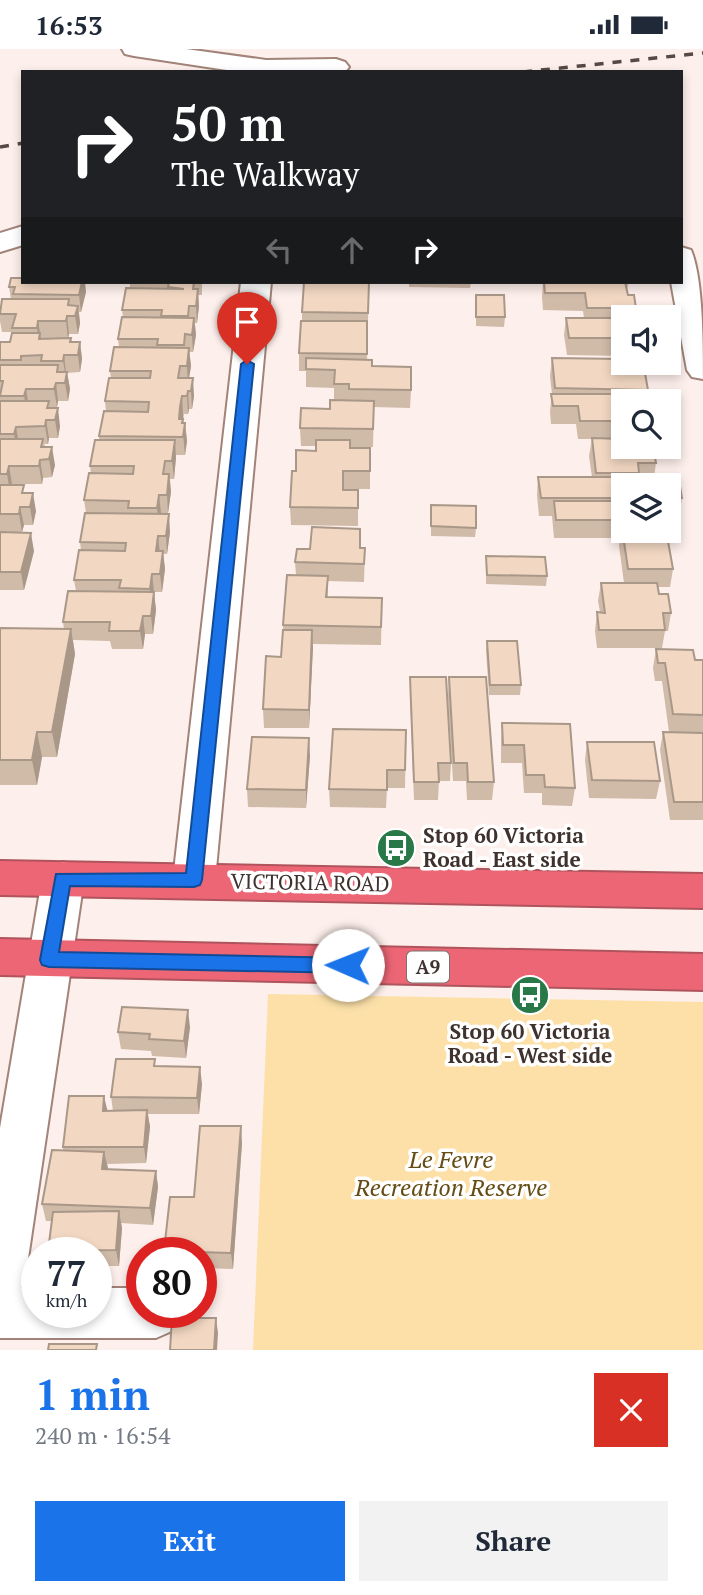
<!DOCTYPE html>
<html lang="en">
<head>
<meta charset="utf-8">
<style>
  body { margin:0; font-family:"PT Serif",serif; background:#f2f2f3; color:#1f2937; height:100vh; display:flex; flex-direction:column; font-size:26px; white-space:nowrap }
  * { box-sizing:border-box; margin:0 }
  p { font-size:23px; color:#747a83 }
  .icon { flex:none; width:38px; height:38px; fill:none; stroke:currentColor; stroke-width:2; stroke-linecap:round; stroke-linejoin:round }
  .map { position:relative; height:1301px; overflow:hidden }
  .sheet { display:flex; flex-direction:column; background:#fff; flex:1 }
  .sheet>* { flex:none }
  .top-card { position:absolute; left:21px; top:21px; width:662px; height:214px; border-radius:0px; box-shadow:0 4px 10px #0003; background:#202124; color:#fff; overflow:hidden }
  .fabs { position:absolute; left:611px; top:256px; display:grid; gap:14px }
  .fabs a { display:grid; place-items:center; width:70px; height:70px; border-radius:0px; background:#fff; box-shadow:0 4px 10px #0003; font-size:35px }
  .speed { position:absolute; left:21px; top:1188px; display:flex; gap:14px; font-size:35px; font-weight:700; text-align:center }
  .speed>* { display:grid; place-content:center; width:91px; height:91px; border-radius:50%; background:#fff; box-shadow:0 4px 10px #0003; line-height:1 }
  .speed small { font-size:18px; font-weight:400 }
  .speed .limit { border:10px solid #d22; background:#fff; color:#111 }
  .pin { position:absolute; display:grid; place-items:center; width:60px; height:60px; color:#fff; margin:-72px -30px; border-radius:50% 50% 50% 0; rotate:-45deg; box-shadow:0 0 7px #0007 }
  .pin .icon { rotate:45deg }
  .me { position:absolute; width:77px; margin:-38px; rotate:271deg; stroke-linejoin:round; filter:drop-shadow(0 0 5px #0008) }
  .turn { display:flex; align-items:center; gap:24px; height:147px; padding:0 35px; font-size:32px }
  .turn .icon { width:91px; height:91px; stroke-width:2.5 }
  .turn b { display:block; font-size:49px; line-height:60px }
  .lanes { display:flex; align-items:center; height:66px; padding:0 35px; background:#0003; justify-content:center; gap:35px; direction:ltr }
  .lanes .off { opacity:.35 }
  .round { display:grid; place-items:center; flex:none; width:74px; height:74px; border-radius:0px; background:#f2f2f3 }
  .overview { display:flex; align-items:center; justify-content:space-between; height:119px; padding:0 35px }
  h1 { font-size:42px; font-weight:800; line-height:52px; color:#1a73e8 }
  .cta { display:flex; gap:14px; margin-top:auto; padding:14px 35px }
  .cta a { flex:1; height:80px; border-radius:0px; background:#1a73e8; color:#fff; font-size:28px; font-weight:800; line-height:80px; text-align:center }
  .cta a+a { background:#f2f2f3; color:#1f2937 }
  .status { display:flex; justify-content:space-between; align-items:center; height:49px; padding:0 35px; background:#fff; direction:ltr }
  .status svg { height:19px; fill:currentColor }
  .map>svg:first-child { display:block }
  .green { fill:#fce0a8 }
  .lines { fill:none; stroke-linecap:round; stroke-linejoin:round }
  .minor-casing { stroke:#a28379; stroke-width:4 }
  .highway-casing { stroke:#af545c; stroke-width:4 }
  .minor { fill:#fff; fill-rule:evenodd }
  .highway { fill:#ec6675; fill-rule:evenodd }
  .rail { stroke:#564945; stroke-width:3.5; stroke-dasharray:9 9; stroke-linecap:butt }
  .wall { fill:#d0baa8 }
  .shaded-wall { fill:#a99788 }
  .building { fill:#f2d8c3; stroke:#a99788; stroke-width:2 }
  .route { fill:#1a73e8; stroke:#114b97; stroke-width:2 }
  .labels { text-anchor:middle; stroke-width:7; stroke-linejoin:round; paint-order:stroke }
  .shield { fill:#fff; stroke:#79706d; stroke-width:2 }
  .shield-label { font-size:19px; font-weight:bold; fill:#3f322e }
  .poi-label { font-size:21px; font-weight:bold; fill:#3f322e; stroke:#fff; text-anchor:start }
  .street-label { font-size:21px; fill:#3f322e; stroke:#fff }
  .near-park-label { font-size:24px; font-style:italic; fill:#644c14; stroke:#fff }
</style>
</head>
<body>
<div class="status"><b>16:53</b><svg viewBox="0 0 49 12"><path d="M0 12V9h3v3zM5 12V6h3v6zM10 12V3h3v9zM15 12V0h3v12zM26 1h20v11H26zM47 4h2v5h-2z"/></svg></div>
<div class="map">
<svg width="703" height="1301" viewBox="0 0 703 1301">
  <rect width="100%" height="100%" fill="#fdefeb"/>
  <path class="green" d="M268,945L703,953V1301H253Z"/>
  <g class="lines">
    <g class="minor-casing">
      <path id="minor" d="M122,0H186L266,11L336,10L345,13L349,18L345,23H240L134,7L125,5Z
        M23,177V196L0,203V184Z
        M681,198L691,201C703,229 703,296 703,330L692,328L687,321L671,233H681Z
        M241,233H271L215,831L209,843L194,848L179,843L173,831Z
        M63,813L78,818L84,830L25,1230L21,1239H37V1264H96V1239H142V1264H182L174,1281L156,1289H0V1079L42,830L48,818Z"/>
    </g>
    <g class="highway-casing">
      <path id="highway" d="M0,812L703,825V859L0,846Z
        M0,890L703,905V941L0,926Z"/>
    </g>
    <use href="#minor" class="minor"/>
    <use href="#highway" class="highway"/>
    <path class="rail" d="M523,23L703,4
      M0,98L23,94"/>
  </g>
  <path class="wall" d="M22,229L86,243L81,263H79L80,274L78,285H69L68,289H71L72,293H80L82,310L80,323L67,324L70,340L68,352H58L57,358H50L60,377L58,389H49L48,395H44L55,416L52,428L43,429L42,435H12L11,436L25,444L36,462L33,476H24L22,483H0V293H10L13,284V283H2L0,272V260L11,250L9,238Z
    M130,233H202V246H198L199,257L197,274H195L196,286L193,303H189L191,317L189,329L194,347L192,360H189L188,365H184L183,371V374H185L187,392L185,406H176L174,430H170L171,443L168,464H161V465L170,483L167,505H163L165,520L162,543H154L156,561L153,585H145L143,600H112L110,592L73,591L75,605L57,708H42L37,736H0V579L64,580L63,573L76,542L74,531L81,501L80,493L86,464L84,451L91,424L90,417L99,391V387L106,362L105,352L111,329L110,322L119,298L118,290L123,268L122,261L130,239Z
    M369,233L367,311L372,317L411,341L410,359L374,358L373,398H350V399H370V440H343V441H358V477L291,476L290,458L296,422L316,402V397H301L300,379L330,360L334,351V339L306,338V322H299V304L302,272V263Z
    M409,233H471L470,239L409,238Z
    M543,233H629L627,240L628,246L636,259L635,268H623V307L567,306L564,286L566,269H584L583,262L543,261L542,248Z
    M476,246L505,268L504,278L476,277Z
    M552,309L648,341L647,345L623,352V397L656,414L654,428L623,436V481H668V437L682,449L679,467H675V471L672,489H667L673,520L670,538H658L659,545L671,564L668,582H665L662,599H597L595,582L597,563H600L598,552L601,534H624L619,497L620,489H554L552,467H539L537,446L538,428H592L589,407L592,390H578L576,375H551L550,362L552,345L550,327Z
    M431,456L476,479L475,488L431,487Z
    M0,483L34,502L24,541H0Z
    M360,499H365L364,533L328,532V548L382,549L381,596L313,595L309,679H264L263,660L281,608L287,526H296L295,513Z
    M486,507L547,527L546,537L486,535Z
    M487,592L521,636L520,646H489L486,601Z
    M656,600L695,611H703V771H670L660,701L663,683H669L662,632H655L653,619Z
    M410,628L451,714L450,732H439L438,751H414L410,646Z
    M449,628L494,733L492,751H467L466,732H453L448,647Z
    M502,674L575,739L572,757L542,756V744H524L522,714H501V692Z
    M406,681L405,739H387L386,759L330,758L329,740Z
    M587,693L660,732L656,750L589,749L585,711Z
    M310,707L306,759L248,758L247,740Z
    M190,978L186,1009L152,1007L151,1002L121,1000L118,983Z
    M156,1017L202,1035L199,1065H148L150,1078L146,1114L107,1115L108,1120L156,1122L158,1138L153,1176L121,1174L122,1179L119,1217H96V1204H49L52,1172H46L42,1155L63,1101V1098L113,1062L111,1048Z
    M242,1094L233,1220L201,1219V1204H164V1202L194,1148Z"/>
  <path class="shaded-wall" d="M82,233H85L86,243L81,263L79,246Z
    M198,240L199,257L197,274L196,257Z
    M78,257L80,274L78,285L75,267Z
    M67,267L69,285L68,290L66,272Z
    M194,269L196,286L193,303L192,286Z
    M38,272L43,301L39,297L37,279Z
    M80,293L82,310L80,323L78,306Z
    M189,299L191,317L188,335L187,317Z
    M64,306L66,324V329L63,312Z
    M67,323L70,340L68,352L65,334Z
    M193,329L194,347L192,360L191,342Z
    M56,334L58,352L57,358L54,340Z
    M26,340L29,358L27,365L24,347Z
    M188,342L189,360L188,365L187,347Z
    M182,347L184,384L185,374L187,392L185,406L182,374L179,370Z
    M58,359L60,377L58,389L55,371Z
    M46,371L49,389L48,395L45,377Z
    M16,378L19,395L17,403L14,385Z
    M175,391L176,409L174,430L172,412Z
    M52,398L55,416L52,428L49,410Z
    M40,411L43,429L42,435L39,417Z
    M9,417L12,435L10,443L7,425Z
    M169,425L171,443L168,464L167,446Z
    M33,444L36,462L33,476L30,458Z
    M159,446L161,464L159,477L157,459Z
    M20,458L24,476L22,483L19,465Z
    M169,465L170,483L167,505L166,487Z
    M31,484L34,502L24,541L21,523Z
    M158,487L160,505L156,502Z
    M163,502L165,520L162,543L160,525Z
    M152,525L156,561L153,585L151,567L152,557L150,540Z
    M143,567L145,585L143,600L140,582Z
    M71,580L75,605L57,708L52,683Z
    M312,581L313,599L309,679V661Z
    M37,683L42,708L37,736L32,711Z
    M309,689L310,707L306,759V741Z
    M188,961L190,978L186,1009L184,992Z
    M200,1018L202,1035L199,1065L197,1049Z
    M104,1047L108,1064L103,1062Z
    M147,1061L150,1078L146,1114L144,1098Z
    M241,1077L242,1094L233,1220L231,1204Z
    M104,1103L108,1119L106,1137L102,1120Z
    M156,1122L158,1138L153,1176L150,1159Z
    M119,1162L122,1179L119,1217L116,1201Z
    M216,1269L218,1284L217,1301H214Z"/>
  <path class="building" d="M23,224V233H82L79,246L13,245L15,238H9L11,229H22Z
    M144,233H194L193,240H198L196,257H189L188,267H161L162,261H122L126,239L184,240L168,238L169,233Z
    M304,233H369L368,264L302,263Z
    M544,233H625L628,246H634L636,259H587L585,244H545Z
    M476,246H504L505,268H476Z
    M2,250H69L68,256L78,257L75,267H67L66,272H38L37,279H12L16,265H0Z
    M122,268L194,269L192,286L185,285L184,296H157L158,290H118Z
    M566,269H623V289H569Z
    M301,272H367V305L299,304Z
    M12,284H40L39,290L71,289L70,293H80L78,306H64L63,312H41L42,306L21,307V311H0V293H10Z
    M114,298L189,299L187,317H180L178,329H193L191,342H188L187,347H182L180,358L179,370H183L182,374H185L183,388L99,387L104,362L148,363L149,353L105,352L109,329H150L151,322H110Z
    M306,309L372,311V317L411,318V341L349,340V335H334L335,321L306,320Z
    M552,309L623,310V313H643L648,341L555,339Z
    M0,316H58L57,323H67L65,334H56L54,340H26L24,347H0L3,332H0Z
    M551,345H651L652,352H623V372H580L578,357H553Z
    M330,351L374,352L373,380L300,379L301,359L330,360Z
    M0,352H49L47,359H58L55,371H46L45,377L16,378L14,385H0Z
    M592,389L623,390V397H653L656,414H638L639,424H596Z
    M0,390H43L41,398H52L49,410L40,411L39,417H9L7,425H0Z
    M95,391H175L172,412H165L163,425H169L167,446H159L157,459H128L129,452L84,451L89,424L133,425L134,417H90Z
    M316,391H350V399H370V422H343V441H358V459L290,458L292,422H296V401L316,402Z
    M538,428H661L663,436H623V449H541Z
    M0,436H24L22,444H33L30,458H20L19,465H0Z
    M668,437H680L682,449H668Z
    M554,452H623V471H556Z
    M668,452H672L675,471H668Z
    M431,456L476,457V479L431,477Z
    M85,464L169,465L166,487H158L156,502H163L160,525H152L150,540L119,539L121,531H74L79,501L125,502L126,494L80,493Z
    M312,478L360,480V499H365L364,515L295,513L297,500H310Z
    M622,479H623V481H666L673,520H628Z
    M0,483L31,484L21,523H0Z
    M486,507L545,508L547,527L487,526Z
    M287,526L328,527L326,548L382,549L381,578L283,576Z
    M601,534H657L659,545H668L671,564H663L665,581H599L597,563L605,564Z
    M68,542L154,543L151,567H143L140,582H109L110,573H63Z
    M0,579L71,580L52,683H37L32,711H0Z
    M283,581H312L309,661L263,660L266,607L281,608Z
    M487,592H517L521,636H490Z
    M656,600L693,601L695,611H703V666L673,665L665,614H658Z
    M410,628H446L451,714H438L439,733H414Z
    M449,628H486L494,733H468L467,714H454Z
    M502,674L570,675L575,739L545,738L544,726H526L524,696H503Z
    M333,680L406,681L405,721H387V741L329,740Z
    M663,683L703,684V753H674Z
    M252,688L309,689L306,741L247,740Z
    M587,693H654L660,732L592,731Z
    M122,958L188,961L184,992L149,990L150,985L118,983Z
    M116,1010H155L154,1017L200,1018L197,1049L111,1048Z
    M69,1047H104L103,1062L147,1061L144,1098H63Z
    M200,1077H241L231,1204L164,1202L170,1148H194Z
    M52,1101L104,1103L102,1120L156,1122L150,1159L42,1155Z
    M119,1162L116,1201L48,1202L53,1163Z
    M172,1269H216L214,1301H170Z
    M49,1295H97L96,1301H48Z"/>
  <path class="route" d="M247,311L254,315L202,831L200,836L194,838L70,837L59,903L348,909L355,911L357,916L355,922L348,924L49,918L42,916L40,911L56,825L186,824L241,315Z"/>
  <defs>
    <g id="bus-disc" transform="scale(2.0125)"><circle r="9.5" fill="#297848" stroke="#fff"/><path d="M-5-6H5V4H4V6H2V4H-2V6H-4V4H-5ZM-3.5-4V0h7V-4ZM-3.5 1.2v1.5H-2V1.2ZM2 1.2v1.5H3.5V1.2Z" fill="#fff"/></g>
  </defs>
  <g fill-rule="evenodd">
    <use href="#bus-disc" x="396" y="799"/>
    <use href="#bus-disc" x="530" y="946"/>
  </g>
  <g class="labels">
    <rect class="shield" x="407" y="902.5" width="42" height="31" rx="5"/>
    <g class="shield-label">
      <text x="428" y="925">A9</text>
    </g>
    <g class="poi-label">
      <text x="423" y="794">Stop 60 Victoria<tspan x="423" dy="24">Road - East side</tspan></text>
      <text x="530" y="990" text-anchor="middle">Stop 60 Victoria<tspan x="530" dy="24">Road - West side</tspan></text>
    </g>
    <g class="street-label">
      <text transform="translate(310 834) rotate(1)" y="7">VICTORIA ROAD</text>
    </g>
    <g class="near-park-label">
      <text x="451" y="1119">Le Fevre<tspan x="451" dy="28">Recreation Reserve</tspan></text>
    </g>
  </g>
</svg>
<div class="fabs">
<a><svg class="icon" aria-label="sound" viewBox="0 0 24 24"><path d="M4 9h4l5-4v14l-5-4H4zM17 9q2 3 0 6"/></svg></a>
<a><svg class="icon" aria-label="search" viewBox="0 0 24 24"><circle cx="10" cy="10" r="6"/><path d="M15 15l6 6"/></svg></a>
<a><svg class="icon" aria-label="layers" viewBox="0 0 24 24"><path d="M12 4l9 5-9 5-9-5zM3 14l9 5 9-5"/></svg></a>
</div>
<div class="speed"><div>77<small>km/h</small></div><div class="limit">80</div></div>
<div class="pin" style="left:247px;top:315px;background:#d93025"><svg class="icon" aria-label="arrive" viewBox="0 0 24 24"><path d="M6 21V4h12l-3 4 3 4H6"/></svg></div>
<svg class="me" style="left:348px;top:916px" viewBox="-20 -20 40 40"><circle r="19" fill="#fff"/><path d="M0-13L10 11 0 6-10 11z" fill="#1a73e8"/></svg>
<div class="top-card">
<div class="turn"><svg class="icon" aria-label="right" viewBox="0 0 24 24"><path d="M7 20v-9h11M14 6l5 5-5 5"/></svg><div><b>50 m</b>The Walkway</div></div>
<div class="lanes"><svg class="icon off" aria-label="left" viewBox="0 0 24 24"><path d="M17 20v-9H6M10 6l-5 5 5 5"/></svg><svg class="icon off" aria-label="ahead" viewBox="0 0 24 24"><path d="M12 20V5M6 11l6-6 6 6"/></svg><svg class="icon" aria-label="right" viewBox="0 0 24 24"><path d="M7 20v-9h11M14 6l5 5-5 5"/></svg></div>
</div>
</div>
<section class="sheet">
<div class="overview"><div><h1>1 min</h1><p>240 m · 16:54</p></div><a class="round" style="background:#d93025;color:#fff"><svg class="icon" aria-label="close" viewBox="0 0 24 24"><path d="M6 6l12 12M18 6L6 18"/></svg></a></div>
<div class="cta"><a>Exit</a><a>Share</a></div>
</section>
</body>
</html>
